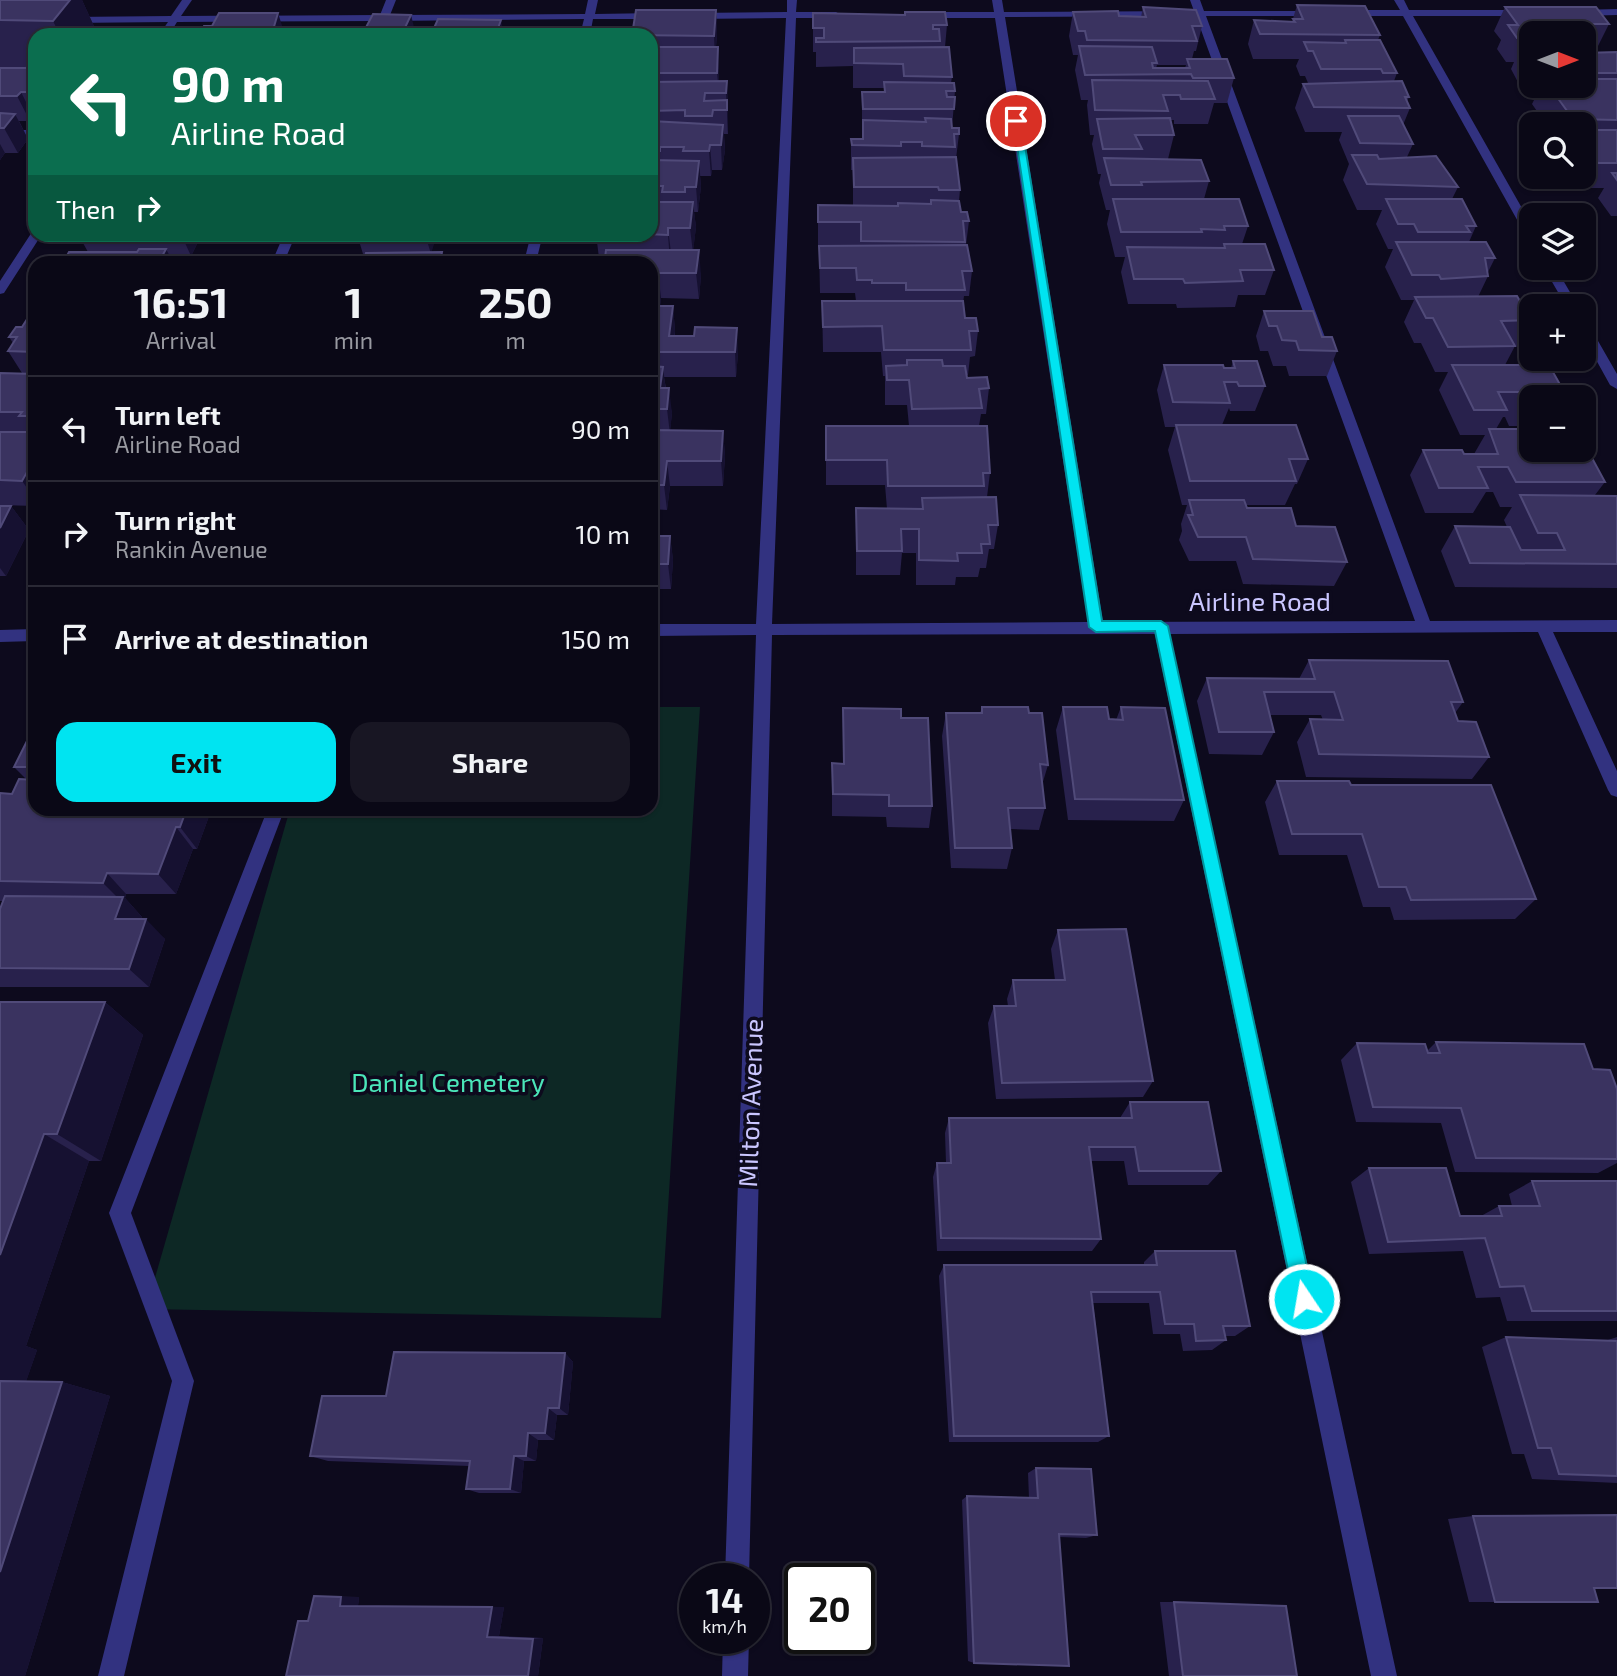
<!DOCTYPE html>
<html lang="en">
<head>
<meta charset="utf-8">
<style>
  body { margin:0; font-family:"Exo 2",sans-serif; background:#181623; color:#f1f3f6; height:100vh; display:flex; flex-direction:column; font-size:26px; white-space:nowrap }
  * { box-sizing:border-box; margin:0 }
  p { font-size:23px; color:#999aa1 }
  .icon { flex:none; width:38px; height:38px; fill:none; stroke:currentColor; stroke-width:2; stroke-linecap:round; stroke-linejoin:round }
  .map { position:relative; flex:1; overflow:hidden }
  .sheet { position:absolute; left:28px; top:256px; width:630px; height:560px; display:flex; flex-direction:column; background:#0a0816; border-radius:21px; box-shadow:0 2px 5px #0004,0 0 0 2px #2a2935 }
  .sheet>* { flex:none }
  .top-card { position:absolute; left:28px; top:28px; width:630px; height:214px; border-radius:21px; box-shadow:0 2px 5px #0004,0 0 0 2px #2a2935; background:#0b6e4f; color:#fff; overflow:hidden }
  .needle { width:46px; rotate:90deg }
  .tools { position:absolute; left:1519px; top:21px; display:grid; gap:14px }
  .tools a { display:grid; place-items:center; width:77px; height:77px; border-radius:14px; background:#0a0816; box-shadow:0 2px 5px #0004,0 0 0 2px #2a2935; font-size:35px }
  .speed { position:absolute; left:679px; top:1563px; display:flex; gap:14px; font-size:35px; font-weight:700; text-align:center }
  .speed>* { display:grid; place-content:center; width:91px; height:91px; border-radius:50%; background:#0a0816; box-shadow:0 2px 5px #0004,0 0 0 2px #2a2935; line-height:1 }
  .speed small { font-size:18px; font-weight:400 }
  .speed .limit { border:4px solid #111; border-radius:10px; background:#fff; color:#111 }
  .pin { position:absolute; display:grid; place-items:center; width:60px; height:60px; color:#fff; margin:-30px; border:4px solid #fff; border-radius:50%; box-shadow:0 2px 7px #0007 }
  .me { position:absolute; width:77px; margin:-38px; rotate:348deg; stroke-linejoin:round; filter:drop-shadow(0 0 5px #0008) }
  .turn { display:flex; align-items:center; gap:24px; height:147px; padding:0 28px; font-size:32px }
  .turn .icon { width:91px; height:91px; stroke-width:2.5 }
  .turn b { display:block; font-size:49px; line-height:60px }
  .then { display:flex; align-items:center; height:66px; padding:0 28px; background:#0003; gap:14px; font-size:26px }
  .eta { display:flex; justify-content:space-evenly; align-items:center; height:119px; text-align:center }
  .eta b { font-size:42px; font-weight:700; line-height:49px }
  .action { display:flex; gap:14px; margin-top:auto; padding:14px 28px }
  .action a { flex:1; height:80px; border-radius:21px; background:#00e4f1; color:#111; font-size:28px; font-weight:700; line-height:80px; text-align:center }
  .action a+a { background:#181623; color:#f1f3f6 }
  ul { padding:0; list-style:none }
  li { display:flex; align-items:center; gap:21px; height:105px; padding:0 28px; border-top:2px solid #2a2935 }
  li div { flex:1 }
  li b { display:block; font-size:26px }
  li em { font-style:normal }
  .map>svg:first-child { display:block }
  .green { fill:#0d2825 }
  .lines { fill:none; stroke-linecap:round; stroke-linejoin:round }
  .minor { fill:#323280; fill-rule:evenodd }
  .wall { fill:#28214c; fill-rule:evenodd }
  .shaded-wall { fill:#161131 }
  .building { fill:#3a3360; stroke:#504a79; stroke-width:2 }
  .route { fill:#00e4f1; stroke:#00949d; stroke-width:2 }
  .labels { text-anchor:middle; stroke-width:7; stroke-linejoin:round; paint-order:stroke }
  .street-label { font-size:26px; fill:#cac6ff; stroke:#0d0a1d }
  .park-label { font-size:26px; fill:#4be6b9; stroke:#0d0a1d }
</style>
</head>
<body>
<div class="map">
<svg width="1617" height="1676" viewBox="0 0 1617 1676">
  <rect width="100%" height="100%" fill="#0d0a1d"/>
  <path class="green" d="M651,707H700L661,1318L146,1309L290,809L651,808Z"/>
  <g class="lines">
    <path class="minor" d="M182,0H192L181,16L380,15L386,0H396L390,15L585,14L588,0H598L595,14L658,13L663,16L658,19H593L590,35H580L584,19L388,21L382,35H372L378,21L177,22L169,35H159L168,22L70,23L65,20L70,17L171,16Z
      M787,0H797L796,12H836L841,15L836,18H796L772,624L1088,622L995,18H924L919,15L924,12H994L992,0H1002L1004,12L1194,11L1190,0H1200L1204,11H1319L1321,13L1316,16H1206L1430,621L1617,620V632H1553L1617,771V797L1611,795L1608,790L1538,632L1170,634L1397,1676H1371L1155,634L772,635L749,1578H725L756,635L651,636V624H756L786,18L693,19L688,16L693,13L787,12ZM1196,16L1415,621L1103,622L1005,17Z
      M1394,0H1404L1409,10H1526L1531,13L1526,16H1413L1531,224V237L1525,234L1403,16H1344L1339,13L1344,10H1400Z
      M1617,9V15L1578,16L1573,13L1578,10Z
      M0,130H35V136H0Z
      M35,231V234H42L4,293L0,294V281L32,232Z
      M284,234H296L284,262H272Z
      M531,234H543L536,262H524Z
      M1544,268H1556L1578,306H1566Z
      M1584,323L1590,327L1617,374V389L1610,385L1584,338Z
      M35,629V641L0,642V630Z
      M268,808H285L131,1213L194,1381L124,1676H98L172,1381L109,1213Z
      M723,1638H749L748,1676H722Z"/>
  </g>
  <path class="wall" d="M0,0H82L98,35H35V116H33L30,121H19L28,139L18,153H5L0,160Z
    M1297,5L1380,35L1378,40L1397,73L1394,81L1409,97L1407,101L1410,108L1403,125L1413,144L1407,157L1458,187L1452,199L1476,226L1469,242L1495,258L1488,272V276L1478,297L1531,320L1517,346H1515L1505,365L1531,397V426H1509L1505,417H1503L1496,429L1585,458L1605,482L1595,495L1617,496V588L1455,587L1441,551L1455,526L1507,527L1504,520L1512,507H1500L1493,492H1486L1473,513H1425L1410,475L1423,450L1474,454L1485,435H1460L1439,390L1448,372H1435L1421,343H1414L1404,322L1414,300H1401L1385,267L1393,249H1388L1376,224L1382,210H1357L1343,180L1349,164L1339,140L1342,132H1305L1295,108L1303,84L1308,83L1305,76H1300L1296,66L1299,59H1253L1248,44L1254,20L1292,22Z
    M1143,7L1202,26L1196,51H1194L1192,59L1234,78L1227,103H1214L1208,124H1174V120H1170L1174,135L1168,159L1209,181L1204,199L1248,226L1242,244L1274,270L1265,295H1238L1235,307L1177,308L1176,304H1128L1121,272L1125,257H1115L1107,224L1110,210H1106L1099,183L1101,174H1098L1092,144L1094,135H1090L1087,105L1088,100H1081L1075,70L1078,55H1073L1069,36L1073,12L1119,16L1141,17ZM1157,65H1186L1185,68H1156Z
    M1505,7L1609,24L1597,48H1584V33H1531V86H1584V53L1617,52V216H1611L1598,198L1604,188H1585L1577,177H1584V124H1546L1532,104L1535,98H1532L1526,88H1521L1511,69L1514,62H1506L1497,49L1501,40L1494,31Z
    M716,10L717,34L716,47L719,71V82L727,81L728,134H724L725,150L722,170H712L711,176H700L701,186L698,212H694L696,227L693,250L701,275L699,299L661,298L660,306H673L675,331V336L738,353L736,377H664L666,388L672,413L670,430L723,431L725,456L723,486H670L667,510L651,509V262L599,258L596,234H651V35Z
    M813,13L905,15L947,25L945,47L952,77L951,83L955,91L952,128L959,134L956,159L960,190L959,201L961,212L969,221L966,245L972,271L969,296H964L963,303L965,318L978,331L975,356L970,357L968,375H966L967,378L989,388L986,414H981L979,426L990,473L987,497L998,525L994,549H989L986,568H980L978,577H956L955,585H916V553H902L900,575H856V508L887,509L885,485H826V426H909L907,405H885V376H883L881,352H823L822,301H856L855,293H820L819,247H818V205H853V170H851V139H862V92H884V88H853V66L816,67V52H813Z
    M373,14L416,35H364L363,33Z
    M78,234H202L191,256H170L173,262H53L64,261L88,252Z
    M357,234H437L431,252H442L445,262H363L365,254H363Z
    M1264,311L1322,337L1337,351L1327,376H1289L1286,366H1273L1268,351H1260L1256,336Z
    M35,313V506L0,505V373H22L8,351L13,343L9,337L22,327Z
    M1233,361L1265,386L1255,411H1230L1229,408L1222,425L1308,459L1297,484H1295L1285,505H1246L1247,508L1296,526L1347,562L1334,586L1243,584L1236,561H1189L1179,540L1182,531L1181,524L1187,505H1182L1168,450L1175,427H1165L1157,390L1164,365L1231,368Z
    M0,506H11L29,530L6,576H0Z
    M651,536H670L673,560L671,589H651Z
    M1309,660L1463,702L1455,713L1458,721L1489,757L1472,779L1306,777L1297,742L1310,719L1323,720L1321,715H1270L1274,732L1262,755L1209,754L1197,701L1207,678L1299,679Z
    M982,707L1029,713L1048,765L1042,785L1045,808L1039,830L1010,829L1012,848L1007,869L951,868L942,736L946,713H980Z
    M1063,707L1109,719L1116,720L1121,707L1184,800L1174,821L1068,820L1056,730Z
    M843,708L901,718L932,806L929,828L887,827L886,817L832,816V763L843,764Z
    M35,725V808H212L197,849H193L176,894H126L125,898L142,917L141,919L165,939L149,987H0V909L3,901H0V793L12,794L27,780L14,767Z
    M1277,781L1351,785L1536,899L1515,919L1394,920L1390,907H1363L1347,855H1279L1265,802Z
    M1058,930L1153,1081L1143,1097L996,1099L988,1023L994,1006H1008L1007,999L1013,980H1055L1051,949Z
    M0,1002H105L143,1035L101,1161H89L26,1346L37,1350L26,1381L62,1382L110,1396L25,1676Z
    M1436,1042L1593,1069L1617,1089V1163L1598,1173L1455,1172L1441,1123L1356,1122L1341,1060L1357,1043L1427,1051Z
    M1130,1102L1221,1171L1208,1185H1128L1124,1161H1091L1101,1239L1092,1251H937L933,1177L937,1163H946L945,1133L949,1118H1120Z
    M1369,1168L1460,1216H1481L1499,1206H1512L1509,1194L1532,1181H1617V1321H1507L1500,1297L1476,1298L1463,1251L1369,1254L1351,1182Z
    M1155,1251L1250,1326L1235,1336H1225L1226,1340L1212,1350L1183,1351L1180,1334H1153L1149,1303H1093L1109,1436L1098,1442H949L939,1276L944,1265H1144V1262Z
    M1506,1337L1605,1341L1617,1337V1483L1532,1479L1524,1454H1512L1482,1347Z
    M565,1353L573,1362L568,1415H557L554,1440H538L536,1461H524L521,1493H479L466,1489L469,1466L328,1461L310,1456L386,1396Z
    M1036,1468L1097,1535L1086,1538L1059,1537L974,1663L968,1661L962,1500L967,1496L1029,1498L1028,1473Z
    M1473,1516L1594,1588L1598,1602H1469L1448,1519Z
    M314,1596L359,1597L358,1606L504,1607L499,1636L543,1638L538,1676L308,1621Z
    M1160,1602H1174L1297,1676H1169Z"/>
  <path class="shaded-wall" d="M69,0H82L98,35H60L53,21Z
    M716,10L717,34L715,60L714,36Z
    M278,13L285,35H275L273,30Z
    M411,15L416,35H402V34Z
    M501,20L504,35L497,31Z
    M718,47L719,71V93L717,73Z
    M727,81L728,106V134L726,93Z
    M35,86V101L31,92Z
    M21,92L33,116L30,121L17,96Z
    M15,114L28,139L18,153L4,128Z
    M723,125L725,150L722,170L721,145Z
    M0,144L5,153L0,160Z
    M710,145L712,170L711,176L709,151Z
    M699,161L701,186L698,212L696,187Z
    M693,202L696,227L693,253L690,228Z
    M668,228L671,253L670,261L668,235Z
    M181,234H202L191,256Z
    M425,234H437L431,254Z
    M166,249L173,262H159Z
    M699,250L701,275L699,299L696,273Z
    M442,252L445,262H440Z
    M658,273L661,298L659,315L656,289Z
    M673,306L675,331L673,352L669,336Z
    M737,328L738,353L736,377L735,352Z
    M663,367L666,392L660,388Z
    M669,388L672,413L670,434L667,409Z
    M723,431L725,456L723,486L721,461Z
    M35,458V499L22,481Z
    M667,461L670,486L667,510L664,485Z
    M11,506L29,530L6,576L0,568V528Z
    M670,536L673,560L671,589L668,564Z
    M187,808H212L197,849L180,827Z
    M176,827L193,849L176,894L158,874Z
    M107,873L126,894L125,898L142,917L134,939L115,919L121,901L103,883Z
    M146,919L165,939L149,987L129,969Z
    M105,1002L143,1035L101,1161L57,1134Z
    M44,1134L89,1161L26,1346L37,1350L4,1446L0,1445V1255Z
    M565,1353L573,1362L568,1415L559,1408Z
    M62,1382L110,1396L25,1676H0V1572Z
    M548,1408L557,1415L554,1440L545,1433Z
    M528,1433L538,1440L536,1461L526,1456Z
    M514,1456L524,1461L521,1493L510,1489Z
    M341,1597H359L358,1606H340Z
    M492,1607H504L499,1636L487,1637Z
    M543,1638L538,1676H528L533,1639Z"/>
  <path class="building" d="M0,0H70L53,21L0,20Z
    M1297,5L1365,6L1380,35L1260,34L1254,20L1295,22L1293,19H1303Z
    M1143,7L1196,10L1202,26H1192L1197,41L1087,40L1085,31H1078L1073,12L1118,11L1119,16L1146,17Z
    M1505,7H1596L1609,24H1564L1572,33H1531V38H1517L1508,25H1518Z
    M636,10H716L714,36L632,35Z
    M905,12H945L947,25H933V29H939L940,41L816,42V38H824V28H813V13L905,15Z
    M219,13H278L273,30H270L267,35H199L204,26H212Z
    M373,14L411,15L402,34L363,33Z
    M438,19L501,20L497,31L511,32L510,35H431Z
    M1345,40H1380L1397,73H1383L1381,69H1321L1313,51H1308L1304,42L1346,43Z
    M1522,45H1531V62Z
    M1079,46L1152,47L1157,63H1152L1153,68H1190L1187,59H1227L1234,78H1193L1191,74L1085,75Z
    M651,47H718L717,73H651Z
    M949,47L952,77L904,76L903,64L854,63V48Z
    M1617,52V73H1584V53Z
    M29,65H35V86L31,92H21L17,96H0V68H26Z
    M1584,79H1617V120L1573,119L1549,86H1584Z
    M1092,80L1208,81L1215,99H1181L1180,95H1163L1168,111L1095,110Z
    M727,81L726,93H705L704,101L727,100V110H713L712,116H685V110L651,111V82Z
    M1402,81L1409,97H1405L1410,108L1314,107L1303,84Z
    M884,82L954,83L955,91H946L947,97H955L954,109H863L862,92H885Z
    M0,113L15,114L4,128H0Z
    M1348,116H1399L1413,144L1360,143Z
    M925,118L951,119L952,128H959V134H954L955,147L922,146V142H901V146L852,145L851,139H863V120L926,122Z
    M1170,118L1174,135H1135L1142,149H1103L1097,119Z
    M651,121L723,125L721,145H710L709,151H683L684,147H660V151H651Z
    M1588,130H1617V163H1598L1584,143V138H1594Z
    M1352,155H1377L1379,159L1436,156L1458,187L1367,184Z
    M956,157L960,190H939L938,187H854L853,158Z
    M1104,158L1201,160L1209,181L1141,182L1142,185H1111Z
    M651,160L699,161L696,187H685V192H662L663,186H651Z
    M1612,173H1617V180Z
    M1113,199H1239L1248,226H1224L1225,230L1201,229L1202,232H1121Z
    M1386,199H1462L1476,226H1466L1470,232H1418L1414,224H1398Z
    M931,200L959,201L961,212H967L969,221H963L965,242L861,241V222H818V205L898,206V203L931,204Z
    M651,202H693L690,228H668V235L645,234H651Z
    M1396,242H1486L1495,258H1485L1488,276L1441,279L1439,275H1412Z
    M1224,244H1265L1274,270H1240L1243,281L1185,283L1183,279H1134L1127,247L1225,248Z
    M967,245L972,271H962L965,290H906V283H872V280H857L856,268H820L819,246Z
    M139,249H166L159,262H53L54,261H64L69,252H137Z
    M606,250H699L696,273H658L656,289H651V262H598L599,258H605Z
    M442,252L440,262H363L366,253Z
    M1517,296L1531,320L1501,321L1515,346L1448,347L1433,318H1426L1415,297Z
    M822,301H963L965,318H976L978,331H969L971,350H884L882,326L823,327Z
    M651,306H673L669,336H694L695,327L737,328L735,352H651Z
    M1264,311H1313L1322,337H1332L1337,351L1299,350L1296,341L1282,340L1277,326H1269Z
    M31,313H35V352L8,351L17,337H9L16,327H22Z
    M907,360H942L943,366H965L967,378L987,377L989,388L979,389L982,408L912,409L909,380H887L886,366L907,365Z
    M1233,361H1257L1265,386H1239L1237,382H1224L1230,403L1173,402L1164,365H1223L1224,368H1235Z
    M1452,365H1549L1567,397H1531V401H1524L1519,392H1498L1507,410H1474Z
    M651,366L663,367L660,388H669L667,409H651Z
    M0,373L35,374V416H19L22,412H0Z
    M1176,425H1296L1308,459H1289L1296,481H1190Z
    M826,426H987L990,473H983L984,486H888L887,460H826Z
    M1489,429H1531V450H1581L1585,458H1592L1605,482H1516L1508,467H1478L1488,488H1439L1423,450H1462L1464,454H1498Z
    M651,430L723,431L721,461H667L664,485H651Z
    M0,432H35V458L22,481L0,480Z
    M1520,495L1617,496V564L1470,563L1455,526L1510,527L1521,550H1565L1557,533H1538Z
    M996,497L998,525H988L990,544H981L982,553H957L958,561L919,560V529H901L902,551H857L856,508L923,509L922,498Z
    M1189,500H1244L1247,508H1291L1296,526L1335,527L1347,562L1253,559L1246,537H1198L1188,515H1193Z
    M0,506H11L0,528Z
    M651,536H670L668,564H651Z
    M1309,660L1448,661L1463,702H1451L1458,721L1476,722L1489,757L1319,754L1310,719L1343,720L1334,692H1264L1274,732H1219L1207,678L1315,679Z
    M982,707H1028L1029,713H1042L1048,765L1040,764L1045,808H1008L1012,848H955L946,713H982Z
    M1063,707H1107L1109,719L1123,720L1121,707L1165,708L1184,800L1075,799Z
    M843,708L901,709V718H928L932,806H889V795L833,794L832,763L844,764Z
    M35,725V767H14Z
    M19,779L35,780V808H187L180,827H176L158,874L107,873L103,883L0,881V793L12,794Z
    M1277,781H1349L1351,785H1491L1536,899L1411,900L1406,887H1379L1362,834H1292Z
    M5,896L123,897L115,919H146L129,969L0,968V909Z
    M1126,929L1153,1081L1002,1083L994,1006H1016L1013,980H1065L1058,930Z
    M0,1002H105L57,1134H44L0,1255Z
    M1436,1042L1584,1044L1593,1069L1610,1070L1617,1089V1159L1476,1158L1461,1108L1373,1107L1357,1043L1425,1044L1428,1053H1440Z
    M1130,1102H1208L1221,1171H1139L1135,1147H1089L1101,1239L941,1238L937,1163H951L949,1118H1132Z
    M1369,1168H1446L1460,1216H1502L1499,1206H1540L1532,1181H1617V1311H1532L1524,1286L1500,1287L1485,1238L1388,1242Z
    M1155,1251H1235L1250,1326H1223L1226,1340L1196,1341L1194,1324H1165L1160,1292H1091L1109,1436H954L944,1265H1157Z
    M1506,1337L1617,1341V1476L1559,1474L1551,1448H1538Z
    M394,1352L565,1353L559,1408H548L545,1433H528L526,1456H514L510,1489H466L470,1461L310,1456L322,1396H386Z
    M0,1381L62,1382L0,1572Z
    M1036,1468L1091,1469L1097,1535L1059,1534L1069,1666L974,1663L967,1496L1038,1498Z
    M1617,1515V1588H1594L1598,1602H1495L1473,1516Z
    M314,1596L341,1597L340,1606L492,1607L487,1637L533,1639L528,1676H286L298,1621H308Z
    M1174,1602L1286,1606L1297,1676H1183Z"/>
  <path class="route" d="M1013,119L1021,121L1102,621H1161L1168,626L1314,1299L1311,1306L1304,1309L1297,1306L1294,1299L1155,631L1096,632L1089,627Z"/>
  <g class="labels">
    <g class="street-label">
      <text x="1260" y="611">Airline Road</text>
      <text transform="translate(751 1103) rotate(-88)" y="9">Milton Avenue</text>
    </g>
    <g class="park-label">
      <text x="448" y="1092">Daniel Cemetery</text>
    </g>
  </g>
</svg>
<div class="tools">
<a><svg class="needle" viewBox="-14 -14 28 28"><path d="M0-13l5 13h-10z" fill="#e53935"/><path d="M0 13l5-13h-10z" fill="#999aa1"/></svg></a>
<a><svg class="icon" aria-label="search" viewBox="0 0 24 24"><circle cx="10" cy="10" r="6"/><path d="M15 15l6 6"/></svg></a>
<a><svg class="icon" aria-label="layers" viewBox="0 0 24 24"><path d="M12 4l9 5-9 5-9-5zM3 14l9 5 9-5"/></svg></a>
<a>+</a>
<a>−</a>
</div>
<div class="speed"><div>14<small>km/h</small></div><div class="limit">20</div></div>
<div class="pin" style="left:1016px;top:121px;background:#d93025"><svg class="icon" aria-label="arrive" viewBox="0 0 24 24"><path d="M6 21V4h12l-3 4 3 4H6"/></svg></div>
<svg class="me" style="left:1304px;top:1299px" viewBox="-20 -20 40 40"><circle r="17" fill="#00e4f1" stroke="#fff" stroke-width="3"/><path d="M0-11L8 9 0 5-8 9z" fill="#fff"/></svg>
<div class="top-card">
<div class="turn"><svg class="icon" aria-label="left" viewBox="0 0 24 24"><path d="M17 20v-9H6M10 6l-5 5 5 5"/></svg><div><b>90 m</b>Airline Road</div></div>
<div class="then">Then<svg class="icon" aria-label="right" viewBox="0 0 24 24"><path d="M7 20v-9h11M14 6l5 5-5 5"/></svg></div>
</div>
<section class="sheet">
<div class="eta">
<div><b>16:51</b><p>Arrival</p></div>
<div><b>1</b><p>min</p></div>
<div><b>250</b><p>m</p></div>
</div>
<ul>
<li><svg class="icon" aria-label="left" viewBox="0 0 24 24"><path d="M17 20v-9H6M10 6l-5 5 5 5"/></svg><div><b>Turn left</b><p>Airline Road</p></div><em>90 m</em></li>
<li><svg class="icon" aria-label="right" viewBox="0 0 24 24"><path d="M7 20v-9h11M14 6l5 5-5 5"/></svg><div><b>Turn right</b><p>Rankin Avenue</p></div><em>10 m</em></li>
<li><svg class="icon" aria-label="arrive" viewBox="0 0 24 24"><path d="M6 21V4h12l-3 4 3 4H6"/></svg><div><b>Arrive at destination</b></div><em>150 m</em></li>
</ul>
<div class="action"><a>Exit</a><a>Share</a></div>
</section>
</div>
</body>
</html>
